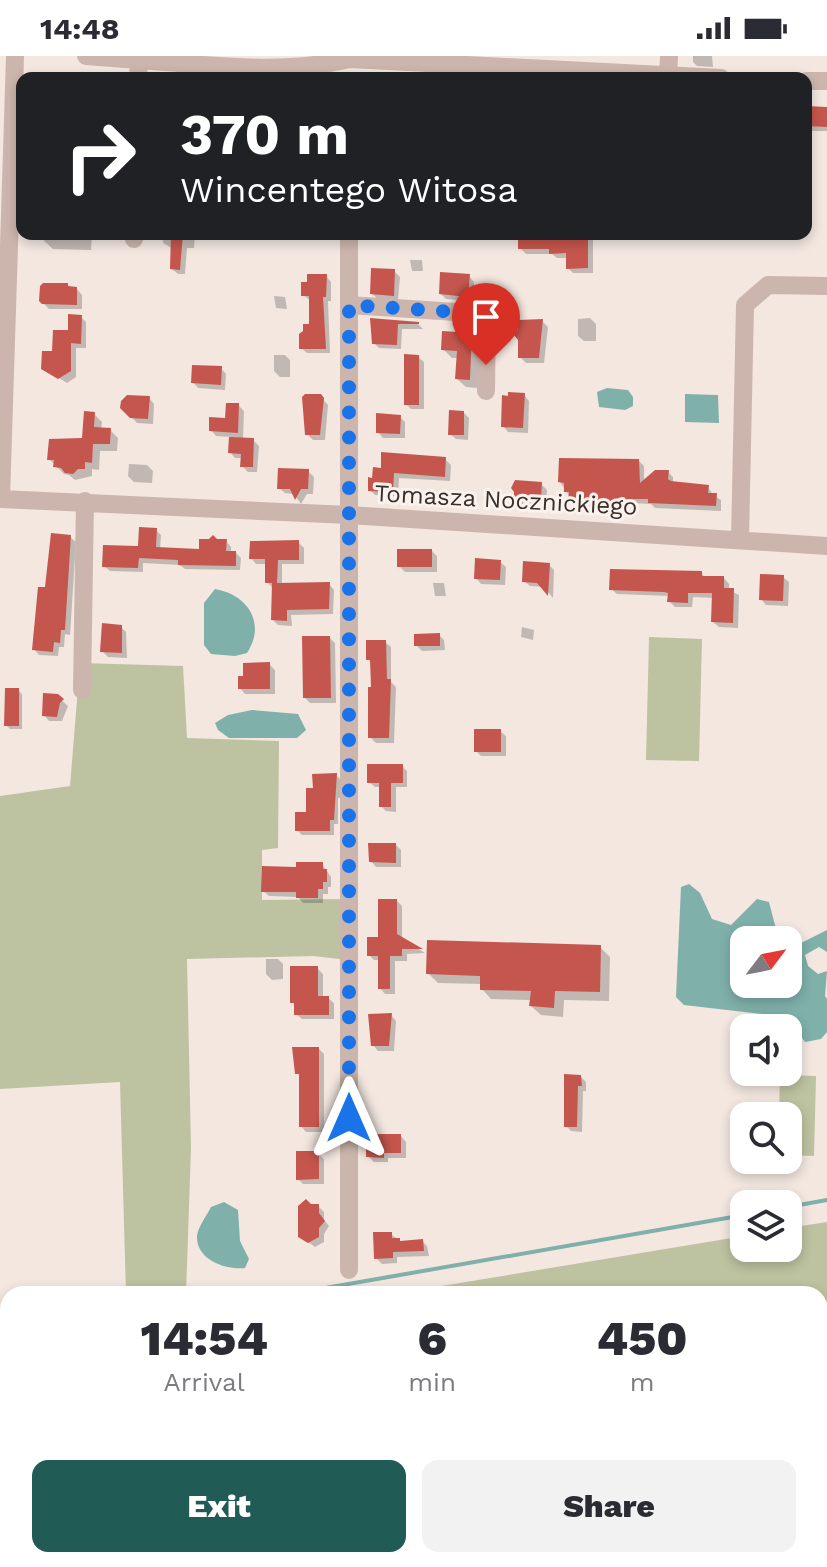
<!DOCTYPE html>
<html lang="en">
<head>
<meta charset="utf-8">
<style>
  body { margin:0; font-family:"Work Sans",sans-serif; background:#f2f2f3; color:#2b2b33; height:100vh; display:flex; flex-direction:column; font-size:30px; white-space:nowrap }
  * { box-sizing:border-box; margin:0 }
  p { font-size:26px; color:#7c7c81 }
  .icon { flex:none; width:44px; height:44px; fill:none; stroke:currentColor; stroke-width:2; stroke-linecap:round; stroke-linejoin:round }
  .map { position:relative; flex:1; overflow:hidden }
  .sheet { position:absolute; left:0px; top:1230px; width:828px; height:282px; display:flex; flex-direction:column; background:#fff; border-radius:24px 24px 0 0; box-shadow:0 4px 12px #0003 }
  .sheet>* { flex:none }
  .banner { position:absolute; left:16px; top:16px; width:796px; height:168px; border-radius:16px; box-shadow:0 4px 12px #0003; background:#202124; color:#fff; overflow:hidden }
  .needle { width:52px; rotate:58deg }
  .fabs { position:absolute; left:730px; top:870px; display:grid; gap:16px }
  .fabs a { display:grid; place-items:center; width:72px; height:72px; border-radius:16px; background:#fff; box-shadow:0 4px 12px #0003; font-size:40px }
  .pin { position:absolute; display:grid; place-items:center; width:68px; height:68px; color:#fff; margin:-82px -34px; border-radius:50% 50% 50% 0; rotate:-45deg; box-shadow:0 0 8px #0007 }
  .pin .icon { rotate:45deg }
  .me { position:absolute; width:88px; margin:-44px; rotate:0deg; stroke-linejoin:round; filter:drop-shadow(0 0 6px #0008) }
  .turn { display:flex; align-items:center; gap:28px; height:168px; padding:0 32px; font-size:36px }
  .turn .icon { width:104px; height:104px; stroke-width:2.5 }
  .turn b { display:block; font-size:56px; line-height:68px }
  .eta { display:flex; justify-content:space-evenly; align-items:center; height:136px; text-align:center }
  .eta b { font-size:48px; font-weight:800; line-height:56px }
  .button { display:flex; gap:16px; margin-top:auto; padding:16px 32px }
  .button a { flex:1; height:92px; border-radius:16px; background:#205b55; color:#fff; font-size:32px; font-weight:800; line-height:92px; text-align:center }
  .button a+a { background:#f2f2f3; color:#2b2b33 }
  .status { display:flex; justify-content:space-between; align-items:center; height:56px; padding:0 40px; background:#fff; direction:ltr }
  .status svg { height:22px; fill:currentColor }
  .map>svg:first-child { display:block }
  .green { fill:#bdc2a0 }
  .water { fill:#7fb0aa }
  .shadow { fill:#0003 }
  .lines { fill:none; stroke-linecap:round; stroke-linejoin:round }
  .stream { stroke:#7fb0aa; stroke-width:4 }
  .building { fill:#c5564d }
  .minor { stroke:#ccb5ac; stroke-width:18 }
  .route { stroke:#1a73e8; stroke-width:14; stroke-dasharray:0 25.2 }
  .labels { text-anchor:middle; stroke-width:6; stroke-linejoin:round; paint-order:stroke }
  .street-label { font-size:24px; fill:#3a2d2b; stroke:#faf2ed }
</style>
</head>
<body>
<div class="status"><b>14:48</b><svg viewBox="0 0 49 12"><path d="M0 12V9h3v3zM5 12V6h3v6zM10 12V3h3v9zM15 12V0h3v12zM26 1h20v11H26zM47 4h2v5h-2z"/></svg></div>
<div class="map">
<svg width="827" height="1511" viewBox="0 0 827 1511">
  <rect width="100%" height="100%" fill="#f3e7e0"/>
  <path class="green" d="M649,581L702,583L699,705L646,704Z
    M80,607L183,610L187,682L279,685L278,792L262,794V844L345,843L348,904L313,900L187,903L191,1092L186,1238H126L120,1026L0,1033V740L70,730Z
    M780,1019L816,1020L814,1100L788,1099V1060H779Z
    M827,1166V1511H0V1303L8,1302V1504H820V1238H393L744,1180V1192H788V1172Z"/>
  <path class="water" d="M607,332L628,334L633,341V350L625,354L599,351L597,336Z
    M685,338L718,339L719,367L685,366Z
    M215,533C249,539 266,568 247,597L235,600L211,598L204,589V547Z
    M252,654L298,658L306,674L297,682H229L218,674L215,667L228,659Z
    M689,828L700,837L712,863L731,869L757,843L769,846L776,873L785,884H744V928H788V886L797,889L827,874V896L819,891L805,899L808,910L818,918L827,915L825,940L827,943V976L821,983L805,986L790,965L780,960L684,949L676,941L681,831Z
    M224,1146L238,1154L240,1185L249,1203L245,1212C226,1214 196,1204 197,1180C198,1171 207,1159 211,1151Z"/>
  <path class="shadow" d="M693,0H712L713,11L697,10L693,6Z
    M806,52L827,53V75H806Z
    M44,178H92L91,194L53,193L44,185Z
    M164,178H195L194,192H187L185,218H178L172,213L173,193L163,187Z
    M520,178L587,179L593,184V217H573L568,212V202H557L552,198H526L520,192Z
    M410,204H422L423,215H412Z
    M394,215L400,221L398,244L378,243L372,238Z
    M326,220L331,226V245H328L330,297H307L301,292L311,270V245L303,239Z
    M469,220L474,226L473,245L446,243L441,238Z
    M70,232L77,233L82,239V253H49L41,245Z
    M274,240L285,241L287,253L276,252Z
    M81,261L86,266V292H76V321L67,327L46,314L54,297Z
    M590,262L596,268V285H584L578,280V263Z
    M373,265L418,268L423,273H402L401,293L379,292L374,287Z
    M542,265L548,271L544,307H526L520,301V283Z
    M472,274L480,283L478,332L466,331L457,323L459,302H452L443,293L460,278Z
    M274,299H285L290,304V321H280L274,315Z
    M418,301L424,306V353H411L406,348Z
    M221,312L226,318L225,334L198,332L193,326Z
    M524,339L529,345L528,377L508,376L503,370Z
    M320,340L328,349L325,384H313L307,378Z
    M149,342L154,348L153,368L137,367L122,351Z
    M238,349L244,355L243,383L253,384L259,390L257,416H248L242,410L243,402H235L230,396L231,381L216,380L211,374L227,364Z
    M463,356L469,362L468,384L456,383L450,378Z
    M94,358L102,366L101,374H110L118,382L117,395H100L99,414L92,413V420L75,424L69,419L64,418L49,403L84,384Z
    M400,361L405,366V382H383L378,376Z
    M445,403L451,409L450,425L399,422L398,440L375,439L370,434L375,413Z
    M639,405L644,410V426L668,416L673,421V427L708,431L713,439L721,444V455L655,452L651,448L631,447L626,452L592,448V451L576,450L560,426Z
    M129,408L147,409L153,415L152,427L134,426L128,420Z
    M308,415L314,421L313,438H307L301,448L294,438L285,437L279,432Z
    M541,428L547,434L546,448H521L516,442Z
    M156,474L161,479L160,493L201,495L217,485H226L231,491V497H236L241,502L240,514L185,513L180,509L143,507V516L110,515L104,510L140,492Z
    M70,481L76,486L70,579L65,578L64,591H59L58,600L39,599L34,593L47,533Z
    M298,486L304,492V508H282V529L329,528L334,534L333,558L291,559L292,570L278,569L273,564L274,533L267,526V508H256L251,502Z
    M432,495L437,500V516H405L399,510Z
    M500,506L506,511L505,529L481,528L476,522Z
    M549,509L554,514L553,542L544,531L530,530L524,525Z
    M701,517L706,522H724L729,528V534L739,539L738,572L719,571L713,566L714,542L693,541L692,551H675L669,545V540L617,538L611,533Z
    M783,521L789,526L788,550L766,549L761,543Z
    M433,527H444L446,540H435Z
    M121,571L126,576L127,602L108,601L102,595Z
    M522,571L534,574L533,584L521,581Z
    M439,579L444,584L445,594L422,595L416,589Z
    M330,582L335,587L336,647H310L305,642Z
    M385,586L391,591V626L396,631L394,687H376L370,681L373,633L372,607L368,603Z
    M269,608L275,614V638H245L240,632Z
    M18,634L22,638V673H10L6,669Z
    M57,640L68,650L62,665H49L44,659Z
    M500,675L506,680V700H481L476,695Z
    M402,710L407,715V731H396V756L386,755L381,750V731H375L369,726Z
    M336,719L341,724V742H338V768H334V779H302L297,774L308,758L315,734Z
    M396,789L401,794V811H376L371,805Z
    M322,808L331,821V831H328V838H323V847H303L298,841L269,840L263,835L298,813Z
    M397,845L402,850V883L425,897L407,898V905H395V938H385L380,932V904H374L369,899L380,883Z
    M600,891L610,901L609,945L564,944L563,961L541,959L531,950L532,944L491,943L482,933V928L438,927L428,917Z
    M266,903H278L283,908V923L272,924L266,918Z
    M317,912L323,918V942H328L334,947V963H302L296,958V950L292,946Z
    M391,959L396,965L394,995H378L373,989Z
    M319,993L324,998V1076H306L301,1070V1021L297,1017Z
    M581,1021L586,1026V1035H583L582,1076L571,1075L566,1070Z
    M401,1080L406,1086V1102H388V1106H374L368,1100Z
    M318,1097L324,1103V1128H303L298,1123Z
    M311,1150H318L324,1156V1164L329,1170L324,1178V1186L315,1191L300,1180Z
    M391,1178L402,1187L422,1185L427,1190L429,1200L397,1201V1207L382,1208L376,1202Z"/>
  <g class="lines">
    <path class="stream" d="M788,1151L827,1144
      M291,1238L744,1159
      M0,1289L8,1288"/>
  </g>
  <path class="building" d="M806,50L827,51V71L806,70Z
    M171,178H183L180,214L170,213Z
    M518,178H588V212L566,213V197L549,198V193H518Z
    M371,212L395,213L394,240L370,238Z
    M440,216L470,218L468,241L439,238Z
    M307,218H327L326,241H323L326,293H299V278L303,275V268H309V240H301V226H307Z
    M43,227H68V230L77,231V249L42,248L39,245L40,230Z
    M68,258L82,259L81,288L71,287V315L58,323L41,313L42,295H52L53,274H68Z
    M370,262L419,266V268H398L397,289L372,288Z
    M543,263L539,302H518V284L514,279L518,273V264Z
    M458,272H472L470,324L455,323L457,295L441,294L442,275L458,276Z
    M404,298L419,299V349H404Z
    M192,309L222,310L221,329L191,327Z
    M508,336L525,337L523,372L501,371L502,339L508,340Z
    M305,338H321L324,342L320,379H305L302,341Z
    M127,339L150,340L148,363L130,362L120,352L121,345Z
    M226,347H239L238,377L209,375V361L225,362Z
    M449,354L464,355V379H448Z
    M84,355L95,356L94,371L111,372L110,388H93L92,407L85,406V413H78L73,418L65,417L61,412L53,411L54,404H47L49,383L82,382Z
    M376,357L401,359L400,378L376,377Z
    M229,381L254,382L253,411H240L241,398L228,397Z
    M381,396L446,401L445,421L394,417L393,436L368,435V421L372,422L373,411L381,412Z
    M559,402L639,403L640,427L655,414H669L668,423L671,425L709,429L708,437H717L716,450L648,447V443H625L620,448L587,443V446L568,445L569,436H564V427L558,426Z
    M278,412L309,413L308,433H301L295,444L290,433H277Z
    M515,424L542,426L541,443H514V436L511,432Z
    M139,471L157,472L156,491L199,493V483H209L213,479L217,483H227L226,495H236V510L178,509V504L139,502L138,512L102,511L103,489L138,490Z
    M51,477L71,479L65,574H61L60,587L54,586L53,596L32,594L38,531H45Z
    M299,484V504H278L277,527L330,526L329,553L287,554V565L271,564L272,527H265V503H249L250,485Z
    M397,493H432V511H397Z
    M475,502L501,504L500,524L474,523Z
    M523,505L550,507L548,540L537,527L522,526Z
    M610,513L702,515V520H724V532H734L733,567L711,566L712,537H688V547L667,546L668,537L664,536L609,534Z
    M760,518L784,519L783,545L759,544Z
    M102,567L122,569V597L100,596Z
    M440,577V590H414V578Z
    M302,580H330L331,642H303Z
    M366,584H386L387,623H391L389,682H368V631H371L370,604H366Z
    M270,606V633H238V620H243V607Z
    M5,632H19V670H4Z
    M43,637L58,638L64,643L60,647L57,661L42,660Z
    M474,673H501V696H474Z
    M367,708H403V727H391V751H379V727H367Z
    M337,717L334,764H330V775H295V756H306V732H313L312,718Z
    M368,787H396V807L369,806Z
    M296,806H323V813H327V826H323V833H318V842H296V836H261L262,810L296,811Z
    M378,843H397V878L423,893H402V900H390V933H378V900H367V881H378Z
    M427,884L601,889L600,936L555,935L554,952L529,950L531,935L480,934V920L426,918Z
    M290,910H318V940H329V959H294V947H290Z
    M392,957L389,990H371L368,958Z
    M292,991H319V1071H299V1018H295Z
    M564,1018L581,1019L582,1030H578L577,1071H564Z
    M366,1078H401V1097H384V1102L366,1101Z
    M296,1095H319V1123L296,1124Z
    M306,1143L311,1148H319V1157L325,1165L319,1172V1181L308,1187L298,1181V1150Z
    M373,1176H392V1182H400V1185L423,1183L424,1195L393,1196V1202L374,1203Z"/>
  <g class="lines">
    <path class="minor" d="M86,0L139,4L138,22
      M139,4C209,9 281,19 350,3L721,22
      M668,22L669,0
      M806,25H827
      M134,183L135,178
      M349,249L487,258L486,335
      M0,443L349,459L827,490
      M1,443L15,0
      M740,483L745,249L768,229L827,230
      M82,634L85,445
      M349,1214V178"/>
  </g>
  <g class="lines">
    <path class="route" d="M349,1062V249L487,258L486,309"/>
  </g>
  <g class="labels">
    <g class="street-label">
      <text transform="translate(506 444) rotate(3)" y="8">Tomasza Nocznickiego</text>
    </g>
  </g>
</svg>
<div class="fabs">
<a><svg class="needle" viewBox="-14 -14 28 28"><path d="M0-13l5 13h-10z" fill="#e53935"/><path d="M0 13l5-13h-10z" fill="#7c7c81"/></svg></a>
<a><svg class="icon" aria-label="sound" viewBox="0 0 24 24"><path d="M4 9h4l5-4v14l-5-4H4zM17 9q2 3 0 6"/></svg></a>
<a><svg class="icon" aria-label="search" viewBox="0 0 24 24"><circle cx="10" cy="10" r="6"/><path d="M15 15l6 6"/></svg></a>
<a><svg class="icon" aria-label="layers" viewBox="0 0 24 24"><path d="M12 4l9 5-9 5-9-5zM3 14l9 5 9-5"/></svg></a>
</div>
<div class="pin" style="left:486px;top:309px;background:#d93025"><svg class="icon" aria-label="arrive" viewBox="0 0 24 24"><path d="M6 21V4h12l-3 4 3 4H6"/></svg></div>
<svg class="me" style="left:349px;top:1062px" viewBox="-20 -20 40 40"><path d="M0-17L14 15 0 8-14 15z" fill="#1a73e8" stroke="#fff" stroke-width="4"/></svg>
<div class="banner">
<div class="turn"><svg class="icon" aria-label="right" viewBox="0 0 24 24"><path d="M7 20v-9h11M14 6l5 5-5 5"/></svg><div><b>370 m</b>Wincentego Witosa</div></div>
</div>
<section class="sheet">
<div class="eta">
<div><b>14:54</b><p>Arrival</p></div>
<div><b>6</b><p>min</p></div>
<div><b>450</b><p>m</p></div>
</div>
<div class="button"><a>Exit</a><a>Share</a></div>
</section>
</div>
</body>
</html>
